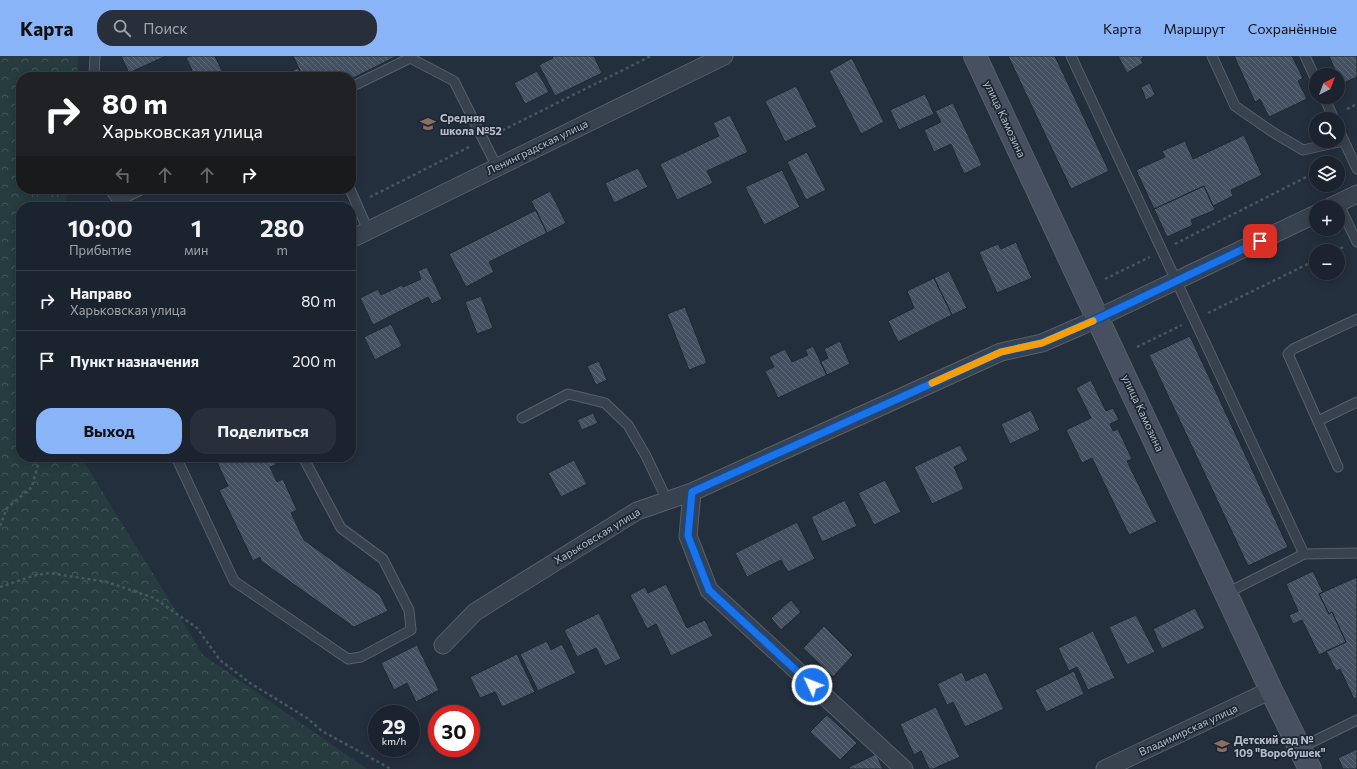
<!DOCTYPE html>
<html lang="ru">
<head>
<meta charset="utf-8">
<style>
  body { margin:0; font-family:Commissioner,sans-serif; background:#282f3a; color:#f1f3f6; height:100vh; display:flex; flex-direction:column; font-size:15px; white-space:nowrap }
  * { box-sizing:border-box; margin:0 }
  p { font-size:13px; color:#a0a4aa }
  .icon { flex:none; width:22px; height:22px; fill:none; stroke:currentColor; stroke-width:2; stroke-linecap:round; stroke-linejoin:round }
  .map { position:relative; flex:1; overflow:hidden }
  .side { position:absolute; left:16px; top:146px; width:340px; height:260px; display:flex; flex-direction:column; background:#1b232e; border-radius:16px; box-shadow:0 2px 10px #0003,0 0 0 1px #39404a }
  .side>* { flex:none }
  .hud { position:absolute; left:16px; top:16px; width:340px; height:122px; border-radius:16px; box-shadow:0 2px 10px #0003,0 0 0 1px #39404a; background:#202124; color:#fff; overflow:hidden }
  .needle { width:26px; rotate:42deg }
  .tools { position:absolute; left:1309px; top:12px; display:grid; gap:8px }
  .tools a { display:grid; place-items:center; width:36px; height:36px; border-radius:50%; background:#1b232e; box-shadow:0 2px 10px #0003,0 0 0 1px #39404a; font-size:20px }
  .speed { position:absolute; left:368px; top:649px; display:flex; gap:8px; font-size:20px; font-weight:700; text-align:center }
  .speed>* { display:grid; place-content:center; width:52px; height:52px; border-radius:50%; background:#1b232e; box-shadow:0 2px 10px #0003,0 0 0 1px #39404a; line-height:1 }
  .speed small { font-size:10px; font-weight:400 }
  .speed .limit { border:6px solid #d22; background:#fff; color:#111 }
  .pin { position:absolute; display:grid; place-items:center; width:34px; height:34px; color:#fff; margin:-17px; border-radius:8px; box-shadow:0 2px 6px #0006 }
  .me { position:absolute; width:44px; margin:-22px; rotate:313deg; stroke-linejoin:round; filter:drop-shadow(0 0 3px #0008) }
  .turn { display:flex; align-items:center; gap:14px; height:84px; padding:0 20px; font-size:18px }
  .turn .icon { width:52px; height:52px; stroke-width:2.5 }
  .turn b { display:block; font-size:28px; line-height:34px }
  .lanes { display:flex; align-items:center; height:38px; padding:0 20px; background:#0003; justify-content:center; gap:20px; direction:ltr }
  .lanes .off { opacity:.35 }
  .eta { display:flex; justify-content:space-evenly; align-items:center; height:68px; text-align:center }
  .eta b { font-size:24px; font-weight:700; line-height:28px }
  .cta { display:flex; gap:8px; margin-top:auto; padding:8px 20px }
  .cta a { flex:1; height:46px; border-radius:16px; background:#8ab4f8; color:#111; font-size:16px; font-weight:700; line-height:46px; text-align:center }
  .cta a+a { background:#282f3a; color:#f1f3f6 }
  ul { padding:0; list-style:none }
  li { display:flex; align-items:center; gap:12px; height:60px; padding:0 20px; border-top:1px solid #39404a }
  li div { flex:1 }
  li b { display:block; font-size:15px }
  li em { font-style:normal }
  header { display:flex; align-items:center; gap:24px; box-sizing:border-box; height:56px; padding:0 20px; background:#8ab4f8; color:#111 }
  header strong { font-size:19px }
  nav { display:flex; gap:22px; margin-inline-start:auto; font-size:14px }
  .search { width:280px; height:36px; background:#282f3a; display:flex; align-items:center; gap:10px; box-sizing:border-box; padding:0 14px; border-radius:16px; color:#a0a4aa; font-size:15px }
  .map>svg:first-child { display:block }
  .forest { fill:url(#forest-crowns) }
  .building { fill:url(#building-back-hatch); stroke:#1f2835 }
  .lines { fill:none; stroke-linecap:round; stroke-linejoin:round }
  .lane-casing { stroke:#565f6c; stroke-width:11 }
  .street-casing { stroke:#565f6c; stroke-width:19 }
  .secondary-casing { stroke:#565f6c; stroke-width:24 }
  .path { stroke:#44595c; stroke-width:2.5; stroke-dasharray:3 3; stroke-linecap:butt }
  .lane { stroke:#38414e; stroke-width:9 }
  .street { stroke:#38414e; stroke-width:17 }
  .secondary { stroke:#465061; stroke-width:22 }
  .route-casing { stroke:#114b97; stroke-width:10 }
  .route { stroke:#1a73e8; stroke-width:7 }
  .slow { stroke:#f59e0b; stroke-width:7 }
  .labels { text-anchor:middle; stroke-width:3.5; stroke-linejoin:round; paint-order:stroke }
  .poi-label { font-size:11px; font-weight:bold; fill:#b4bcc9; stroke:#1d2633; text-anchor:start }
  .street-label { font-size:11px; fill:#b4bcc9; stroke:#1d2633 }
</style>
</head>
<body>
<header>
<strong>Карта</strong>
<div class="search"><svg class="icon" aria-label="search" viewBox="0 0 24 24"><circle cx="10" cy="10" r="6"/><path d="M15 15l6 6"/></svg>Поиск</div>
<nav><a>Карта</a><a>Маршрут</a><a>Сохранённые</a></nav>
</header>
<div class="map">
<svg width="1357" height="713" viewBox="0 0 1357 713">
  <defs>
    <pattern id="forest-crowns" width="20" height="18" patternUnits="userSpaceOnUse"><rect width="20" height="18" fill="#263c3f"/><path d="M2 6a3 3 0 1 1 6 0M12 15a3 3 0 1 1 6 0" fill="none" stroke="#435659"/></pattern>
    <pattern id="building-back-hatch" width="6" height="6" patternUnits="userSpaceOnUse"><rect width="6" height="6" fill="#455162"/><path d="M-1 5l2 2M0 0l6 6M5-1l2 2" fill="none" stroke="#5d6877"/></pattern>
  </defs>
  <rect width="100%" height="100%" fill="#242f3e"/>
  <path class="forest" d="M0,0H78L77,21H21V133H71L62,151H21V401H81L203,599L367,713H0Z"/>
  <path class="building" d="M121,0H166L129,17Z
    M190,0H215L225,21H179L192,14L186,2Z
    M293,0H397L351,23V21H303Z
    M552,0H594L602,17L555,40L539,9L553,2Z
    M1008,0H1055L1109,115L1071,133Z
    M1118,0H1143L1144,1L1141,3L1143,7L1127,17Z
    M1234,0H1292L1303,22L1298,25L1307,43L1269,61L1260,43L1255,46Z
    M1329,0H1357V21L1341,28Z
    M852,2L884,66L861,78L829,15Z
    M298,12L303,21H279Z
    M537,15L549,36L525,48L514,27Z
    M1150,27L1155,39L1146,44L1141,31Z
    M796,30L817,71L785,86L765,45Z
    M925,38L934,58L899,74L890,54Z
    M953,47L982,109L964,118L951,88L934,96L924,74L941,66L935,55Z
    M730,59L748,96L707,115L713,127L677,144L660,108L719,80L713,67Z
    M1244,79L1262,119L1231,134L1233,140L1213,150L1204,130L1154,153L1136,114L1165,101L1162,95L1185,85L1193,103Z
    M807,96L826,134L806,144L787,106Z
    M638,112L648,131L614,147L605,127Z
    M782,114L800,151L764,169L745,131Z
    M1204,130L1215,154L1191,164L1193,169L1167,181L1154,153Z
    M550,135L566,167L547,177L531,145Z
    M536,154L547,177L489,206L494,216L466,231L449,198Z
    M1016,186L1032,222L997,237L979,196L998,188L1001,193Z
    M427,211L442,243L432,248L428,241L373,269L360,242L378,233L381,239L402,229L403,231L421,223L418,215Z
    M949,215L967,252L952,259L934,222Z
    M934,222L952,259L898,286L888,265L914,252L907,235Z
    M481,240L493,272L477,278L465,246Z
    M685,251L707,307L689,314L667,258Z
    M391,268L402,290L375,304L364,281Z
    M1190,280L1288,491L1248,510L1149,299Z
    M840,285L850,308L827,319L820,306L828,302L824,293Z
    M813,290L827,319L778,342L765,315L774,311L769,301L785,293L792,306L808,299L805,294Z
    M599,305L607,324L596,329L587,310Z
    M1091,324L1106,355L1113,352L1119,364L1110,368L1113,375L1118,373L1132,403L1127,405L1157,466L1129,479L1092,402L1082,407L1066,374L1091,362L1076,332Z
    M1031,354L1040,374L1010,388L1001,368Z
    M593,357L598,367L582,374L577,364Z
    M960,389L968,404L954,411L964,433L932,448L914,411Z
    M204,401H272L276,409L270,411L277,426L283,423L297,454L291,457L304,484L380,539L388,555L354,571L261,505L260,501L253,505L219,434L228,430L215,402L206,406Z
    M574,404L587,428L561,441L548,417Z
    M885,424L901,456L874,469L858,437Z
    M845,444L857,470L822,486L811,461Z
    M797,466L815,503L788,516L781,504L747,521L735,497Z
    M1313,515L1323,536L1319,538L1329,558L1332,556L1346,586L1319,599L1302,564L1293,568L1289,559L1298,555L1286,528Z
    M1357,521V641L1354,643L1340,613L1336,615L1326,595L1346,586L1332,556L1329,558L1319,538Z
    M666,528L687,572L705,564L713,580L671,600L656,568L647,573L630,539L645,531L648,537Z
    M791,544L801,556L781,574L771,562Z
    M1195,552L1205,572L1162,593L1153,573Z
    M599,557L621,603L605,610L596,592L577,601L564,574Z
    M1136,559L1155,596L1127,609L1109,571Z
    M824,570L853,599L833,621L803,592Z
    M1093,575L1115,622L1088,634L1077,611L1069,615L1058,592Z
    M547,585L551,594L562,588L576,617L538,635L520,598Z
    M417,589L439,634L416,646L407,627L394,634L381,607Z
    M517,598L535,636L502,651L495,636L480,642L470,621Z
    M1074,615L1084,638L1046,656L1035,634Z
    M962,616L966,625L986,616L1004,653L965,671L953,646L947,649L937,628Z
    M936,651L960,701L933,713H929L921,695L914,699L900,668Z
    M827,659L857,687L840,704L810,676Z
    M1357,693V713H1343L1338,702Z
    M876,698L883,713H850L849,711Z"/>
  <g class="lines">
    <g class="lane-casing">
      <path id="lane" d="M1071,0L1304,498L1227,537
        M1212,0L1235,50L1274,77L1303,94L1344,85
        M1305,0L1316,24
        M94,21L95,0
        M351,31L410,2L454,25L497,111
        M1324,41L1334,63
        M1338,72L1357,113
        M109,133L118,145L143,133
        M350,133L368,174
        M1338,147L1357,186
        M522,362L568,338L605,347L628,369L646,400L667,444
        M1318,365L1357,346
        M176,401L234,525L348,603L361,601L411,574L409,554L383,503L341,472L303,401
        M1338,411L1288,298L1293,293L1357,263
        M1304,498L1357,497
        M1300,692L1357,664"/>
    </g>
    <g class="street-casing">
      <path id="street" d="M1330,151L1357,138
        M351,183L724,0
        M692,436L688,480L709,534L904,713
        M443,589L475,556L637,455L692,436L1001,296L1042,287L1081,270L1316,158
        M1105,713L1271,634"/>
    </g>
    <g class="secondary-casing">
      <path id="secondary" d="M975,0L1271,634L1310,713"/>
    </g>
    <path class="path" d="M1347,53L1357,48
      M497,77L651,0
      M370,141L471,90
      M1175,188L1316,116
      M1335,195L1343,191
      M1105,223L1150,201
      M1208,257L1316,204
      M1137,291L1182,269
      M0,470L7,452L32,431L40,401
      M0,531L36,519L49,517L107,526L154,542L197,572L220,604L250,627L307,662L322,675L391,713"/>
    <use href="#lane" class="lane"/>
    <use href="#street" class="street"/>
    <use href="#secondary" class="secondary"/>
  </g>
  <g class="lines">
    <g class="route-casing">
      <path id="route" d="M812,629L709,534L688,480L692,436L1001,296L1042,287L1099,262L1260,185"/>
    </g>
    <use href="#route" class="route"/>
    <path class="slow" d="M932,327L1001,296L1042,287L1093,265"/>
  </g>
  <defs>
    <g id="school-bare" transform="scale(1.2)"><path d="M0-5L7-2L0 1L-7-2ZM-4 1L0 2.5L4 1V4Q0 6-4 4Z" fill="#8d6e63" stroke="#1d2633" stroke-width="2.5" paint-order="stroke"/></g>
  </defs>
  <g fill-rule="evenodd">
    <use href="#school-bare" x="428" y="68"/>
    <use href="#school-bare" x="1222" y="690"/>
  </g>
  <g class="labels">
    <g class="poi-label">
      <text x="440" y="66">Средняя<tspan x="440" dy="13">школа №52</tspan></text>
      <text x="1234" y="688">Детский сад №<tspan x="1234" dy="13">109 "Воробушек"</tspan></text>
    </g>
    <g class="street-label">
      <text transform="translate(1005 63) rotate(65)" y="4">улица Камозина</text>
      <text transform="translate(537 91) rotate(-26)" y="4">Ленинградская улица</text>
      <text transform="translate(1143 357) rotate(65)" y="4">улица Камозина</text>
      <text transform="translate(597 480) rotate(-31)" y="4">Харьковская улица</text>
      <text transform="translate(1188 674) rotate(-25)" y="4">Владимирская улица</text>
    </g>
  </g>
</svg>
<div class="tools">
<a><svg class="needle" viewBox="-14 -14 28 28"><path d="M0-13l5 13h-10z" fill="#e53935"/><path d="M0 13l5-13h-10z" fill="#a0a4aa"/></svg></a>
<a><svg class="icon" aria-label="search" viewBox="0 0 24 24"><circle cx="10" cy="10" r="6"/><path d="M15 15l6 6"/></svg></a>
<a><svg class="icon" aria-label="layers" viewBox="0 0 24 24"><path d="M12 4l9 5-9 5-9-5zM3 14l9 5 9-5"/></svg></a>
<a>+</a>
<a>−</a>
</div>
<div class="speed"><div>29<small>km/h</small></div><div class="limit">30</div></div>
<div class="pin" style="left:1260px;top:185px;background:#d93025"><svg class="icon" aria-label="arrive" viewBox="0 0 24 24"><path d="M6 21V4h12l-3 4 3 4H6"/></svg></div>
<svg class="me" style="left:812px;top:629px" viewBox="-20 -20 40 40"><circle r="17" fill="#1a73e8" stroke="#fff" stroke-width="3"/><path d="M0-11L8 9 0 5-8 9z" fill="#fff"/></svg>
<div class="hud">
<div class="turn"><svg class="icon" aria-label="right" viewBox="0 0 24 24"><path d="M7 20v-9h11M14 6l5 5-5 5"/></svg><div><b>80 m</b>Харьковская улица</div></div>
<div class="lanes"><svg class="icon off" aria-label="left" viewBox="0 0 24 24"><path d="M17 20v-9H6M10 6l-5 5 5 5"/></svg><svg class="icon off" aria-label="ahead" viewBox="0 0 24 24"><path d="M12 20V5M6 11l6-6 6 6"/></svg><svg class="icon off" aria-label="ahead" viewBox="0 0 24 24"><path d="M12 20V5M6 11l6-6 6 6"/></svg><svg class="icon" aria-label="right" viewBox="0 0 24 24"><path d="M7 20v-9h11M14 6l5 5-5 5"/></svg></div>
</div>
<section class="side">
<div class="eta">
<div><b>10:00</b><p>Прибытие</p></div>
<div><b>1</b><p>мин</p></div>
<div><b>280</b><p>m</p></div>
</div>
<ul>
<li><svg class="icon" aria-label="right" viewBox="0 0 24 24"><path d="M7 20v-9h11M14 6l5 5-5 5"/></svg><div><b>Направо</b><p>Харьковская улица</p></div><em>80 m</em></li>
<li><svg class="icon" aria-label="arrive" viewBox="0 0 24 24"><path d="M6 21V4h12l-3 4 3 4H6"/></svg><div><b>Пункт назначения</b></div><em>200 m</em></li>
</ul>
<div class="cta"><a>Выход</a><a>Поделиться</a></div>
</section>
</div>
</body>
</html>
